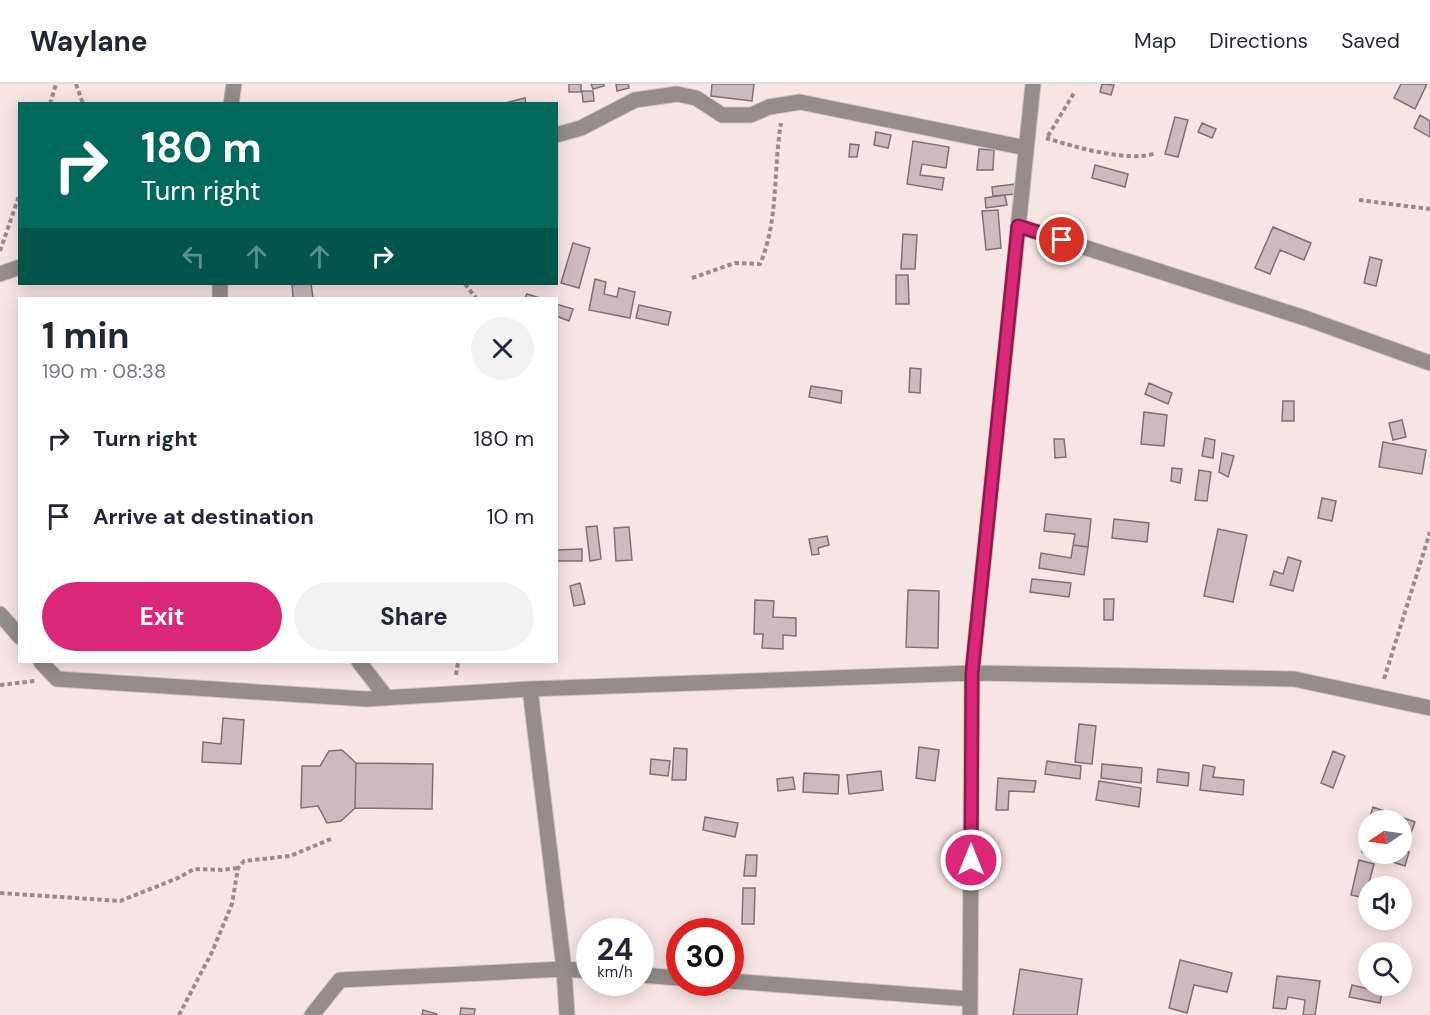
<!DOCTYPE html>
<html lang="en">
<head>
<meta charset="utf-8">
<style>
  body { margin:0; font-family:"DM Sans",sans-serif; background:#f2f2f3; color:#1f2937; height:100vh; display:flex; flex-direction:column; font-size:22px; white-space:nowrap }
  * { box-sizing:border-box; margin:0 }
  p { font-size:20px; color:#747a83 }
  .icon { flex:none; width:33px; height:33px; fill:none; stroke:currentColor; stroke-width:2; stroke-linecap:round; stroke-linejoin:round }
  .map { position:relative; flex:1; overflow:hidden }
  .drawer { position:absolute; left:18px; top:213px; width:540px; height:366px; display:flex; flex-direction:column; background:#fff; border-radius:0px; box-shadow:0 3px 15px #0003 }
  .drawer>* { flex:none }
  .banner { position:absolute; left:18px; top:18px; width:540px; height:183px; border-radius:0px; box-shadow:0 3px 15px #0003; background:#00695c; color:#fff; overflow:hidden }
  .needle { width:39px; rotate:257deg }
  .buttons { position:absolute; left:1358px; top:726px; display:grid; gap:12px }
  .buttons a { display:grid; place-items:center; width:54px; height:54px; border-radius:50%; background:#fff; box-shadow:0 3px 15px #0003; font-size:30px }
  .speed { position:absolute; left:576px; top:834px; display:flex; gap:12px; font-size:30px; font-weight:700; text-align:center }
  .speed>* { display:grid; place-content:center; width:78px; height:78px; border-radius:50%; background:#fff; box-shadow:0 3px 15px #0003; line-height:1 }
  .speed small { font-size:15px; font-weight:400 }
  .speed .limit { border:9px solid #d22; background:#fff; color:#111 }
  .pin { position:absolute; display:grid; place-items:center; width:51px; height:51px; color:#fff; margin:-26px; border:3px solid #fff; border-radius:50%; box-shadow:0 2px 6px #0007 }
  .me { position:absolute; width:66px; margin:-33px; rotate:0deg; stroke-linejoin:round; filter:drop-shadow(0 0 4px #0008) }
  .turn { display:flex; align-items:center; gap:21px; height:126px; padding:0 24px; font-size:27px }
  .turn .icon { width:78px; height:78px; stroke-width:2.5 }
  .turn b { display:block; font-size:42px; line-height:51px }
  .lanes { display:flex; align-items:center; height:57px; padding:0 24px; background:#0003; justify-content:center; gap:30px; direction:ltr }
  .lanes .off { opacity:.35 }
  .round { display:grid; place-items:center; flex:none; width:63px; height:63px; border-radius:32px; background:#f2f2f3 }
  .overview { display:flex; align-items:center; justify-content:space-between; height:102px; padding:0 24px }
  h1 { font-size:36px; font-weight:700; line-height:45px }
  .action { display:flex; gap:12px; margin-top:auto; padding:12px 24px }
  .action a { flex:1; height:69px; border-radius:36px; background:#db2777; color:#fff; font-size:24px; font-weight:700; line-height:69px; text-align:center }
  .action a+a { background:#f2f2f3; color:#1f2937 }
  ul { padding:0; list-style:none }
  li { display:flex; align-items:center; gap:18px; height:78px; padding:0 24px }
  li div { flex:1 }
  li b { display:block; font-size:22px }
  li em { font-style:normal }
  header { display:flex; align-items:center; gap:36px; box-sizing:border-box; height:84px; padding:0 30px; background:#fff; border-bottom:2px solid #e0e1e3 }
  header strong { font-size:28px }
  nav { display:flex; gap:33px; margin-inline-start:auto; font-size:21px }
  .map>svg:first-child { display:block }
  .building { fill:#cbbabe; stroke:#807175; stroke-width:1.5 }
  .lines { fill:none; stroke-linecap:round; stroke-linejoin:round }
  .minor-casing { stroke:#d3c3c1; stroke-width:17 }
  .path { stroke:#988c8b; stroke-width:4; stroke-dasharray:4.5 3; stroke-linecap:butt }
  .minor { stroke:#948d8a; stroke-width:15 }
  .route-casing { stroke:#8e194d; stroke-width:15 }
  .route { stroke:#db2777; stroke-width:10 }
</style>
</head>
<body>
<header>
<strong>Waylane</strong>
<nav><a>Map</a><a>Directions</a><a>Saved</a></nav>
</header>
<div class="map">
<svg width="1430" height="931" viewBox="0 0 1430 931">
  <rect width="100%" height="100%" fill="#f7e5e3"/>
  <path class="building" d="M569,0H581V8H569Z
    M591,0H604V2L593,5Z
    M616,0H628L629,4L617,7Z
    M712,0H754L752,17L711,12Z
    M1102,0L1114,1L1111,11L1100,8Z
    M1401,0H1427L1415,25L1394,14Z
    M582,7H593L594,17L583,18Z
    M525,14L526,20H501Z
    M1420,31L1430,37V53L1414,44Z
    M1175,33L1188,36L1178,73L1165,70Z
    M1202,39L1216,45L1212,54L1198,48Z
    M876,48L891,51L888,64L874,61Z
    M913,57L949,63L946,84L922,80L920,91L944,94L942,106L907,100Z
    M850,60L859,61L857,73H849Z
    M979,65L994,66L993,86H977Z
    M1095,81L1128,90L1125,103L1092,94Z
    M1015,100L1016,110L993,112L992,103Z
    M1005,111L1007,121L986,124L985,114Z
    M998,126L1001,164L986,166L982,127Z
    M1273,143L1311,159L1304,176L1280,166L1270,190L1255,184Z
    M903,150L917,151L915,185H901Z
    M573,159L590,164L579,204L561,199Z
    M1370,173L1382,176L1376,202L1364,199Z
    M896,191H908L909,220H896Z
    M595,195L606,198L604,210L617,213L619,204L635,208L630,234L589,226Z
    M292,200H311L313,214H293Z
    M527,210L540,214H525Z
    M556,220L573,225L569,237L556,232Z
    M639,221L671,228L668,241L636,234Z
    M910,284L921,285L920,309L909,308Z
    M1149,299L1172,309L1168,320L1145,310Z
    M811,302L842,307L841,319L809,313Z
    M1283,317H1294V337H1282Z
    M1144,328L1167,331L1164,362L1141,360Z
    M1402,336L1406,353L1393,356L1389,339Z
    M1205,354L1215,356L1213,374L1202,372Z
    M1054,355H1064L1066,373L1055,374Z
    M1383,358L1426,366L1422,390L1379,383Z
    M1222,369L1234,372L1228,393L1219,388Z
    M1172,384L1182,385L1180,399L1171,397Z
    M1199,386L1211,388L1207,417L1195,416Z
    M1322,414L1336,417L1332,437L1318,434Z
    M1046,430L1091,435L1088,463L1073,461L1075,450L1044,447Z
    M1114,435L1149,439L1147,458L1112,454Z
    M597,442L601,475L590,477L586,443Z
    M629,443L632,476L616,477L614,444Z
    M1218,445L1247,451L1233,518L1204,512Z
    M827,452L829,461L818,464L819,470L812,471L809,455Z
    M1073,461L1088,463L1084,491L1039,484L1041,469L1071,474Z
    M582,465V477H556V466Z
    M1288,473L1301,477L1293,507L1270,501L1274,487L1283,490Z
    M1032,495L1071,499L1069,513L1030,508Z
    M580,499L585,520L574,522L570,502Z
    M908,506L939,507L938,564L906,563Z
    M1104,515H1114L1113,536H1104Z
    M755,516L774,517L773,533L796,534V552L783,551V565L762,564L763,550H754Z
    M223,634L244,636L241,680L202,678L203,658L221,660Z
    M1079,640L1096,642L1092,680L1075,678Z
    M919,663L939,666L935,697L916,694Z
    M674,664L687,665L686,696H672Z
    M342,666L356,679L355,724L341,737L327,739L318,722L301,724L302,682H320L329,667Z
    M1333,667L1345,672L1333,704L1321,699Z
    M651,675L670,677L668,692L650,690Z
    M1047,677L1081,682L1080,695L1045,690Z
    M356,679L433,680L432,725L355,724Z
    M1102,680L1142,684L1141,699L1101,694Z
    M1203,681L1215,683L1213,693L1244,696L1243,711L1200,706Z
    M1158,685L1189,689L1188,702L1157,698Z
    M881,687L883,706L849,710L847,691Z
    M804,689L839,691L838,710L803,708Z
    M793,693L795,705L778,707L777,695Z
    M998,694L1036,697L1034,708L1009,707L1008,726H996Z
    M1099,697L1141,704L1139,723L1096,716Z
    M1373,723L1415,738L1408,757L1401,755V736H1369Z
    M705,733L738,739L735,753L703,746Z
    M1366,754L1368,755V770H1401V765L1409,768L1405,782L1362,768Z
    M746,771H757L756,792H744Z
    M1359,776L1374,780L1365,814L1351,811Z
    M743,804H755L754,840H742Z
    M1180,876L1232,889L1227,908L1194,901L1187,929L1169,924Z
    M1020,885L1082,895L1077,931H1013Z
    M1277,892L1320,897L1315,931H1303L1305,916L1288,913L1286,925L1273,924Z
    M1352,901L1382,908L1380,919L1349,913Z
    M461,924L475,925L474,931H460Z
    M423,926L437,930V931H422Z"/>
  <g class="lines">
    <g class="minor-casing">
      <path id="minor" d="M231,20L234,0
        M556,51L581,44L635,16L677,10L696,14L722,31H751L769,23L800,18L1026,64
        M1018,142L1305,234L1430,279
        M0,190L20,183
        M220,214V200
        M0,530L20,553
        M41,578L57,595L366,615L530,605L972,589L1294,595L1430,624
        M359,578L387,614
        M530,605L564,885L567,931
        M640,891L680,894
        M730,897L970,915
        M312,931L340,896L564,885L590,887
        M970,931L972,589L1033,0"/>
    </g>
    <path class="path" d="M76,0L83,20
      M50,20L56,0
      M1048,52L1074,9
      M1046,54C1075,63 1129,79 1156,69
      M1359,116L1430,125
      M0,167L20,109
      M692,194L735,179L760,180C779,136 773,86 781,39
      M465,200L476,214
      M456,591L458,578
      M1384,595L1430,448
      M0,601L35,597
      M0,809L120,817L178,794L194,785L222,786L238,784
      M179,931L212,868L232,820L238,784L244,777L290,772L331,755"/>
    <use href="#minor" class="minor"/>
  </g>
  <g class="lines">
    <g class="route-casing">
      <path id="route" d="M971,776L972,589L1018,142L1062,156"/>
    </g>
    <use href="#route" class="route"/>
  </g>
</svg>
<div class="buttons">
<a><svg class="needle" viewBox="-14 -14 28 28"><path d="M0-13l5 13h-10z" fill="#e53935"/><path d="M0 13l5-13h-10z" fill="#747a83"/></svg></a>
<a><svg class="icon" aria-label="sound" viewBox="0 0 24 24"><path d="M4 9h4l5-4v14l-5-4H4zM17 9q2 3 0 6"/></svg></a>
<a><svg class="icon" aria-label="search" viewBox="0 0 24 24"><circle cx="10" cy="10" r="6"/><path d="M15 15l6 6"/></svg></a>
</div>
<div class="speed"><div>24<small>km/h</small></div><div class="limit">30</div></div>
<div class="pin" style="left:1062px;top:156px;background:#d93025"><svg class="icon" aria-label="arrive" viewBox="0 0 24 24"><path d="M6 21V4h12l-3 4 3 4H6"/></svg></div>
<svg class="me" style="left:971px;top:776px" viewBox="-20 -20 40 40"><circle r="17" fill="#db2777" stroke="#fff" stroke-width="3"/><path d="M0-11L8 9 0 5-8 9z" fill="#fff"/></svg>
<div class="banner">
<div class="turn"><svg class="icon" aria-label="right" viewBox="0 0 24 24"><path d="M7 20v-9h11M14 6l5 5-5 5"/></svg><div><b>180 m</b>Turn right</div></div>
<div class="lanes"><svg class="icon off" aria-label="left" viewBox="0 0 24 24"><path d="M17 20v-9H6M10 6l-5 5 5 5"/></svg><svg class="icon off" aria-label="ahead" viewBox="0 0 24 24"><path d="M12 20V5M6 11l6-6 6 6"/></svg><svg class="icon off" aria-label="ahead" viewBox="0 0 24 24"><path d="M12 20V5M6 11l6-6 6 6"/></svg><svg class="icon" aria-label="right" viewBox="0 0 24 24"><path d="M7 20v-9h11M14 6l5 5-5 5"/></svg></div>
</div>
<section class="drawer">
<div class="overview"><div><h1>1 min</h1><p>190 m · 08:38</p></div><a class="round"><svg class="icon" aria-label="close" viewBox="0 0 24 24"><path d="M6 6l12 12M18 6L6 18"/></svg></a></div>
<ul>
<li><svg class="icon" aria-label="right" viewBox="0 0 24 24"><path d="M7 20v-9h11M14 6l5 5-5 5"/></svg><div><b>Turn right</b></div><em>180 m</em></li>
<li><svg class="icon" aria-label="arrive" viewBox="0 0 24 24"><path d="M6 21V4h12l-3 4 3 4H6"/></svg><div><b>Arrive at destination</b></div><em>10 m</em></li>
</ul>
<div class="action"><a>Exit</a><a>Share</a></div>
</section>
</div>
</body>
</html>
